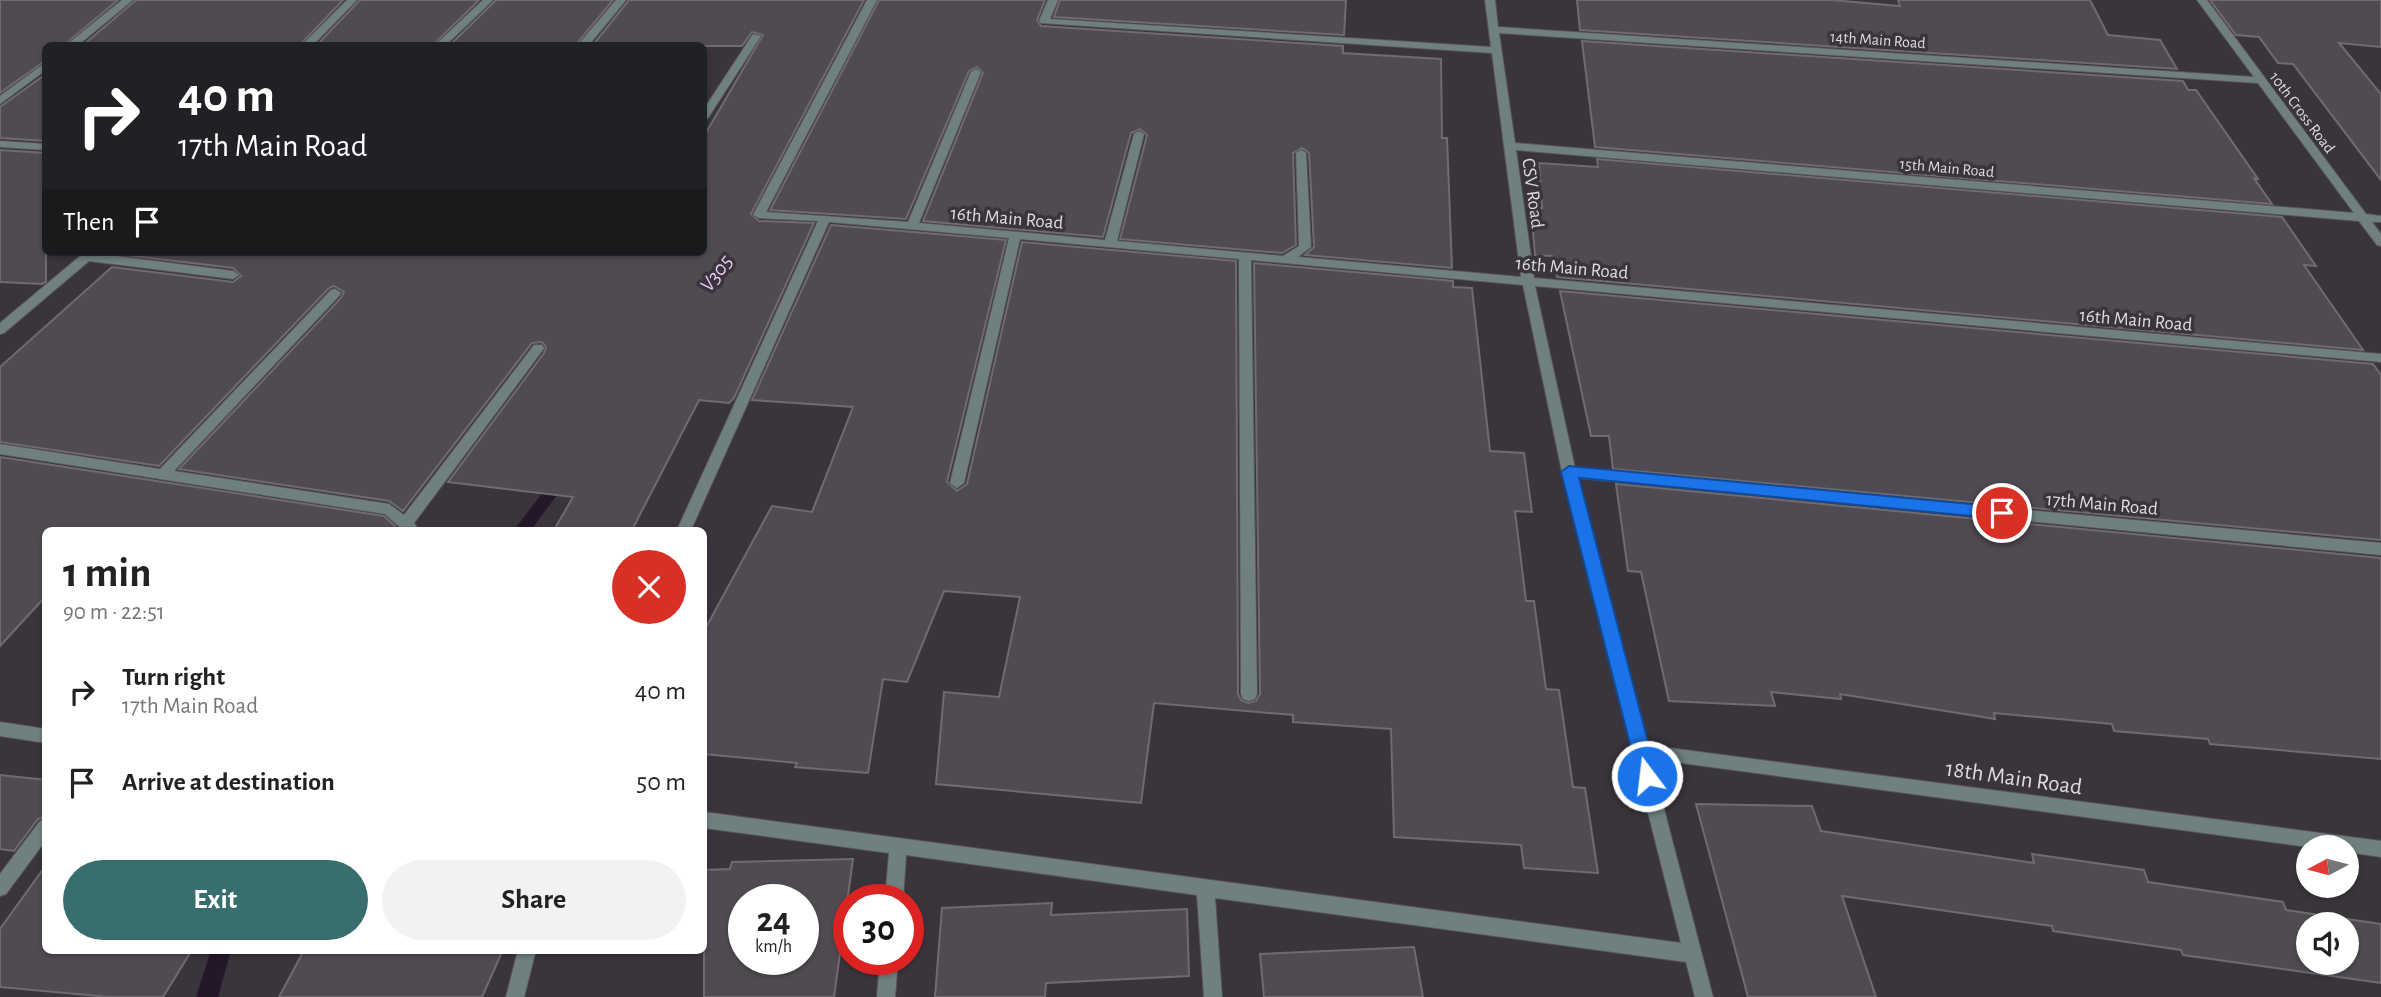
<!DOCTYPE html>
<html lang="en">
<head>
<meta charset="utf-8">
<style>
  body { margin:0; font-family:"Alegreya Sans",sans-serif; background:#f2f2f2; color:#222; height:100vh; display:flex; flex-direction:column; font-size:26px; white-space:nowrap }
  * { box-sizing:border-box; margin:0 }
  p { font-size:23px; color:#767676 }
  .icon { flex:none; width:38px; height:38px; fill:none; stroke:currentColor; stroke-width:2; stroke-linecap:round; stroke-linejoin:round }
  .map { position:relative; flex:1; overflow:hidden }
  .panel { position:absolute; left:42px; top:527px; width:665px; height:427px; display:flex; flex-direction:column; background:#fff; border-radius:10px; box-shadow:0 2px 5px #0004 }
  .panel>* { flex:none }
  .top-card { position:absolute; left:42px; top:42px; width:665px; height:214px; border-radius:10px; box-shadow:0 2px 5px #0004; background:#202124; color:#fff; overflow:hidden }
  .needle { width:46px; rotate:263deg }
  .fabs { position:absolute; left:2296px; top:835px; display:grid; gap:14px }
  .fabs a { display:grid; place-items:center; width:63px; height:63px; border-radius:50%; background:#fff; box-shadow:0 2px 5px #0004; font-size:35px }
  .speed { position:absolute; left:728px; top:884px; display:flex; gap:14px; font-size:35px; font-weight:700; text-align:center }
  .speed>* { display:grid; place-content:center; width:91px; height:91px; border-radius:50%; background:#fff; box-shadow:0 2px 5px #0004; line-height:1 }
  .speed small { font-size:18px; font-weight:400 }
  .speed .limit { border:10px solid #d22; background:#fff; color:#111 }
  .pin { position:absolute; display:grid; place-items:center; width:60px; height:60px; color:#fff; margin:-30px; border:4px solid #fff; border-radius:50%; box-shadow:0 2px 7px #0007 }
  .me { position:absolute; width:77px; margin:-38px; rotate:345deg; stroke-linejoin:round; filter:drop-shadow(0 0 5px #0008) }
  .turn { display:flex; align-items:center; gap:24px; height:147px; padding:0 21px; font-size:32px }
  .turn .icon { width:91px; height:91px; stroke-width:2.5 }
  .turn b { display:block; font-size:49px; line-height:60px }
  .then { display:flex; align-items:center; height:66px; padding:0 21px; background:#0003; gap:14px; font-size:26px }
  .round { display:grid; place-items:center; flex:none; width:74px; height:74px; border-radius:37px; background:#f2f2f2 }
  .summary { display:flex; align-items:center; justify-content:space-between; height:119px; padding:0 21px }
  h1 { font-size:42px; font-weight:700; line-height:52px }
  .cta { display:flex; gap:14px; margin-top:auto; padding:14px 21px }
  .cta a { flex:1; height:80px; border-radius:42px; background:#386f6e; color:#fff; font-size:28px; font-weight:700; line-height:80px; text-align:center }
  .cta a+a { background:#f2f2f2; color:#222 }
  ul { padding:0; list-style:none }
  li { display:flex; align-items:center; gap:21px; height:91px; padding:0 21px }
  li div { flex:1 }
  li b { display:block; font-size:26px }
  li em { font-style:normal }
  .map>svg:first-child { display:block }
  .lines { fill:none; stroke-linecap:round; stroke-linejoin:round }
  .stream { fill:#25172a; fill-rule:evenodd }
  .building { fill:#504b52; stroke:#706a72; stroke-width:2; fill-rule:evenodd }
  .street-casing { stroke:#58535a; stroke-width:2 }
  .street { fill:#708080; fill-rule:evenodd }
  .route { fill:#1a73e8; stroke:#114b97; stroke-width:2 }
  .labels { text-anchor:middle; stroke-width:7; stroke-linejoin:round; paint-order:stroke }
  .far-street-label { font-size:16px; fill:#dfdce0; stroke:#3a353c }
  .street-label { font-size:19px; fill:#dfdce0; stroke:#3a353c }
  .water-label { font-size:21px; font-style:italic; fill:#f0cefc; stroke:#3a353c }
  .near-street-label { font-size:23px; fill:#dfdce0; stroke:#3a353c }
</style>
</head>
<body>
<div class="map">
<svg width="2381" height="997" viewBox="0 0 2381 997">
  <rect width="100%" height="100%" fill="#3a353c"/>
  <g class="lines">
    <path class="stream" d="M838,77L844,80L804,148L798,152L794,151L792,148L832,80Z
      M561,473L569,479L531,530H514L556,475Z
      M211,950H231L218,997H196Z"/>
  </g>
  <path class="building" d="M0,0H118L63,46H46V60L0,93Z
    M136,0H343L299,46H82Z
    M360,0H479L432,46H316Z
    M496,0H613L575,46H449Z
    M629,0H864L751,214L759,221L814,223L734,398L729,403L699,400L632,530H554L573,497L448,482L544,353L546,347L542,342L532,343L403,511L389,501L179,469L341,298L344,292L334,286L329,288L159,466L0,442V367L112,267L233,282L241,276L233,268L125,255L128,252H704V136L763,35L752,32L742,46H592Z
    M879,0H1045L1037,20L1041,26L1343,46V53L1441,59L1442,138H1447L1452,268L1305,255L1314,247L1309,153L1302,148L1293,153L1296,245L1282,253L1120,239L1147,135L1140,129L1131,133L1103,237L923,221L983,73L977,67L969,71L906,219L770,210Z
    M1060,0H1346L1344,35L1054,17Z
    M1577,0H1832L1900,6L1898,0H2090L2108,35L2160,40L2177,69L1580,30Z
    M2210,0H2381V47L2339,43L2381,94V180L2293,64L2278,63L2259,37L2236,35Z
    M1582,41L2183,81L2188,90H2196L2258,179L2254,178L2272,204L1595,147Z
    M46,74V141L0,138V107Z
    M0,150L46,153V282L42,284L0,282Z
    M1597,159L2282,217L2316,266L2304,265L2363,350L1557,277L1552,256L1535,255L1531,207L1542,208L1539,163L1598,167Z
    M831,225L1006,240L947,482L957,491L967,484L1022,242L1236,261L1238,694L1241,700L1248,703L1256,701L1260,694L1254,263L1453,281V287L1472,288L1490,451L1524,453L1532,512L1515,511L1526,601H1534L1546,689L1559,690L1573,787L1585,788L1598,873L1524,868L1521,845L1394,837L1391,729L1293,722V715L1154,703L1141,803L936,784L944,692L999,697L1020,597L944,591L907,682L883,679L868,773L795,767L797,763L704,754V631L772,506L812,512L853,407L752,400Z
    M1560,291L2373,364L2381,375V540L1613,469L1609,436H1591Z
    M0,457L384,516L395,526L392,530H46V596L0,646Z
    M1616,484L2381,558V759L2210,744L2208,739L2114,731L2112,724L1994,713L1995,719L1840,694L1841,699L1771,692L1775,706L1669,701L1641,572L1628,571Z
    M0,775L46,780V816L38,819L14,851L0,849Z
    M1696,804L1812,806L1821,831L2034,863L2032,854L2144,870L2148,882L2283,902L2286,910L2381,924V983L2183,955L2181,950L2053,931L2052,926L1842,896L1876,997H1748ZM2308,924H2347V962H2308Z
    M853,859L834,997H704V870L730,869L732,862ZM744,900H803V959H744Z
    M46,865V950H192L163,997H109L0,987V929Z
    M1052,903L1051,915L1187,909L1189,976L1046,983L1045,997H935L942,908Z
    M1414,947L1423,997H1264L1260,954Z
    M304,950H503L482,997H279Z"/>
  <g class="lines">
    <g class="street-casing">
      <path id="street" d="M122,0H133L77,46H65Z
        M347,0H357L312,46H301Z
        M483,0H493L445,46H434Z
        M616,0H626L588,46H577Z
        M867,0H877L766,212L908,222L971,72L976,69L981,72L919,223L1105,240L1134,134L1139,131L1144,134L1117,241L1283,256L1299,246L1296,153L1301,150L1306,153L1311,247L1298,257L1521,277L1492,53L1041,23L1039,21L1048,0H1058L1050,19L1491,47L1485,0H1495L1498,27L2254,77L2197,0H2207L2366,214L2381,216V222H2372L2381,234V246L2377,245L2359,221L1516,150L1534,278L2381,354V362L1535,286L1575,468L2381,543V555L1577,478L1647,745L2381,841V857L2347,852V847H2308L1651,759L1713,997H1695L1686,962L1215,898L1222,997H1204L1197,895L906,855L903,900H885L889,853L704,828V812L1681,943L1562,472L1523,285L1251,260L1257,694L1255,699L1249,701L1243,699L1241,694L1239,259L1020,239L964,483L957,488L950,483L1009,238L829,222L691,530H677L818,221L759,218L753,215ZM1499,33L2258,83L2354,213L1515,143Z
        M753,34L761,36L708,118L704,119V109Z
        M46,62V70L0,104V96Z
        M0,141L46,144V150L0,147Z
        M85,252L233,271L239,275L233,279L89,261L4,333L0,334V323Z
        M335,289L341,293L339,296L174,471L389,504L404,515L534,345H542L544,348L542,351L414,523L419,530H403L385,514L0,454V444L160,469L331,290Z
        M0,722L46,729V743L0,736Z
        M46,818V840L6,894L0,896V874L40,821Z
        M518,950H536L524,997H506Z
        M880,959H898L895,997H877Z"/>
    </g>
    <use href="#street" class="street"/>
  </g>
  <path class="route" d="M1569,466L2002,507L2010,513L2002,519L1579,478L1657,776L1654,782L1647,784L1640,782L1638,776L1561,472Z"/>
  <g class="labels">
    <g class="far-street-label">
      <text transform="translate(1878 39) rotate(4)" y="6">14th Main Road</text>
      <text transform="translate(2303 112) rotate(53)" y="6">10th Cross Road</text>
      <text transform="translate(1947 167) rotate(5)" y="6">15th Main Road</text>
    </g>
    <g class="street-label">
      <text transform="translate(1534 193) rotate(82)" y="7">CSV Road</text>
      <text transform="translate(1007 217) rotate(5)" y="7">16th Main Road</text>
      <text transform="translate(1572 267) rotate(5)" y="7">16th Main Road</text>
      <text transform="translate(2136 319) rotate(5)" y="7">16th Main Road</text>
      <text transform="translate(2102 503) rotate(5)" y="7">17th Main Road</text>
    </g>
    <g class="water-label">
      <text transform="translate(716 273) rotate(-53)" y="7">V305</text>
    </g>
    <g class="near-street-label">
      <text transform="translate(2014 777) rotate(8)" y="8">18th Main Road</text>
    </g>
  </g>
</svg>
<div class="fabs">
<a><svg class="needle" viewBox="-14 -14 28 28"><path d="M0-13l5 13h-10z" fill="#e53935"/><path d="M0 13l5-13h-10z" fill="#767676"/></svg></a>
<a><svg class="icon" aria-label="sound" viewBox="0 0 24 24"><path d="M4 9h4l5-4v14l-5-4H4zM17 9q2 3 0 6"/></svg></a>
</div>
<div class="speed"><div>24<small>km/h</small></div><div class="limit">30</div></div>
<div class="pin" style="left:2002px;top:513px;background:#d93025"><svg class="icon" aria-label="arrive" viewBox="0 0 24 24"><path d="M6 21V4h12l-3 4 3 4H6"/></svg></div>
<svg class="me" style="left:1647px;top:776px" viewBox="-20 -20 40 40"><circle r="17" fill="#1a73e8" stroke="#fff" stroke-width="3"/><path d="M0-11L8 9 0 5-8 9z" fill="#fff"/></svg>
<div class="top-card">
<div class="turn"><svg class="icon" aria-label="right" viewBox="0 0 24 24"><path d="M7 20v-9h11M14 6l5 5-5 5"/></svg><div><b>40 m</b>17th Main Road</div></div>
<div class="then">Then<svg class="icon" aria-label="arrive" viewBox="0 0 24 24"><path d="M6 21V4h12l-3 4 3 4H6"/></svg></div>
</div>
<section class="panel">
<div class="summary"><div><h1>1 min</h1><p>90 m · 22:51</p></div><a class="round" style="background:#d93025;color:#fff"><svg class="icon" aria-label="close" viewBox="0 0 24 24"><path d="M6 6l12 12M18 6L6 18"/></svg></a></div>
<ul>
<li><svg class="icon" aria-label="right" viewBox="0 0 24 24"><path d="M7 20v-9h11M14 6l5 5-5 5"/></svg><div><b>Turn right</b><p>17th Main Road</p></div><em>40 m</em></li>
<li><svg class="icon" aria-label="arrive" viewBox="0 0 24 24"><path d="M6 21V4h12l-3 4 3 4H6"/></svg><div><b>Arrive at destination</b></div><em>50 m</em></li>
</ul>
<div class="cta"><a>Exit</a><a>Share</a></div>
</section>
</div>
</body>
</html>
